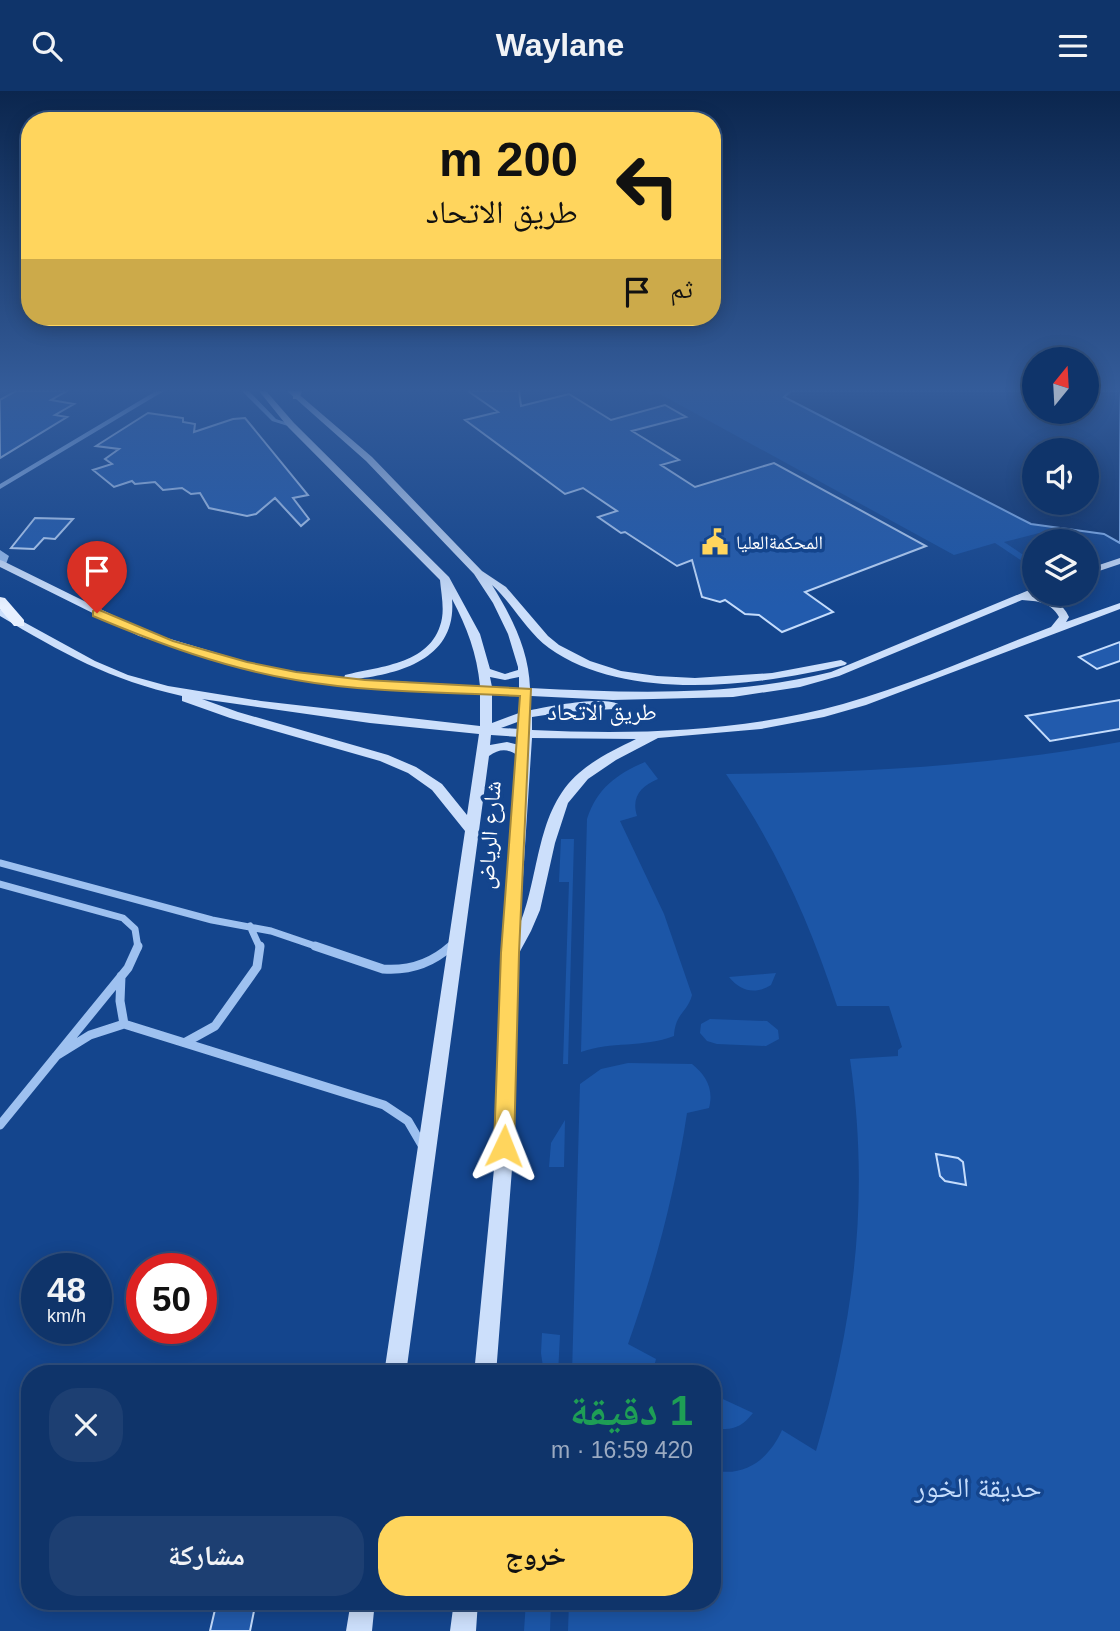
<!DOCTYPE html>
<html lang="ar">
<head>
<meta charset="utf-8">
<style>
  body { margin:0; font-family:Helvetica,"Noto Naskh Arabic",sans-serif; background:#1d3f72; color:#f1f3f6; direction:rtl; height:100vh; display:flex; flex-direction:column; font-size:26px; white-space:nowrap }
  * { box-sizing:border-box; margin:0 }
  p { font-size:23px; color:#9baac1 }
  .icon { flex:none; width:38px; height:38px; fill:none; stroke:currentColor; stroke-width:2; stroke-linecap:round; stroke-linejoin:round }
  .map { position:relative; flex:1; overflow:hidden; direction:ltr }
  .side { position:absolute; left:21px; top:1274px; width:700px; height:245px; display:flex; flex-direction:column; background:#0f346a; border-radius:28px; box-shadow:0 4px 18px #0003,0 0 0 2px #2f4f7e; direction:rtl }
  .side>* { flex:none }
  .banner { position:absolute; left:21px; top:21px; width:700px; height:214px; border-radius:28px; box-shadow:0 4px 18px #0003,0 0 0 2px #2f4f7e; direction:rtl; background:#ffd55d; color:#111; overflow:hidden }
  .needle { width:46px; rotate:18deg }
  .tools { position:absolute; left:1022px; top:256px; display:grid; gap:14px }
  .tools a { display:grid; place-items:center; width:77px; height:77px; border-radius:50%; background:#0f346a; box-shadow:0 4px 18px #0003,0 0 0 2px #2f4f7e; font-size:35px }
  .speed { position:absolute; left:21px; top:1162px; display:flex; gap:14px; font-size:35px; font-weight:700; text-align:center }
  .speed>* { display:grid; place-content:center; width:91px; height:91px; border-radius:50%; background:#0f346a; box-shadow:0 4px 18px #0003,0 0 0 2px #2f4f7e; line-height:1 }
  .speed small { font-size:18px; font-weight:400 }
  .speed .limit { border:10px solid #d22; background:#fff; color:#111 }
  .pin { position:absolute; display:grid; place-items:center; width:60px; height:60px; color:#fff; margin:-72px -30px; border-radius:50% 50% 50% 0; rotate:-45deg; box-shadow:0 0 7px #0007 }
  .pin .icon { rotate:45deg }
  .me { position:absolute; width:77px; margin:-38px; rotate:2deg; stroke-linejoin:round; filter:drop-shadow(0 0 5px #0008) }
  .turn { display:flex; align-items:center; gap:24px; height:147px; padding:0 28px; font-size:32px }
  .turn .icon { width:91px; height:91px; stroke-width:2.5 }
  .turn b { display:block; font-size:49px; line-height:60px }
  .then { display:flex; align-items:center; height:66px; padding:0 28px; background:#0003; gap:14px; font-size:26px }
  .round { display:grid; place-items:center; flex:none; width:74px; height:74px; border-radius:28px; background:#1d3f72 }
  .head { display:flex; align-items:center; justify-content:space-between; height:119px; padding:0 28px }
  h1 { font-size:42px; font-weight:700; line-height:52px; color:#1e9e55 }
  .cta { display:flex; gap:14px; margin-top:auto; padding:14px 28px }
  .cta a { flex:1; height:80px; border-radius:28px; background:#ffd55d; color:#111; font-size:28px; font-weight:700; line-height:80px; text-align:center }
  .cta a+a { background:#1d3f72; color:#f1f3f6 }
  header { display:flex; justify-content:space-between; align-items:center; height:91px; padding:0 28px; background:#0f346a; font-size:32px; font-weight:700 }
  .map>svg:first-child { display:block }
  .green { fill:#1c56a7 }
  .water { fill:#0c316a; stroke:#90bbf4; stroke-width:2; fill-rule:evenodd }
  .building { fill:#225bad; stroke:#c4dcfc; stroke-width:2 }
  .lines { fill:none; stroke-linecap:round; stroke-linejoin:round }
  .minor-far1 { stroke:#9ec1f0; stroke-width:7 }
  .minor { stroke:#9ec1f0; stroke-width:9 }
  .tertiary { fill:#9ec1f0; fill-rule:evenodd }
  .secondary { fill:#ccdffb; fill-rule:evenodd }
  .primary { fill:#e7f0ff; fill-rule:evenodd }
  .route { fill:#ffd55d; stroke:#a68a3c; stroke-width:2 }
  .labels { text-anchor:middle; stroke-width:7; stroke-linejoin:round; paint-order:stroke }
  .far-poi-label { font-size:19px; fill:#fff; stroke:#14458d; text-anchor:start }
  .street-label { font-size:23px; fill:#fff; stroke:#14458d }
  .near-park-label { font-size:28px; fill:#c4dcfc; stroke:#14458d }
</style>
</head>
<body>
<header><svg class="icon" aria-label="menu" viewBox="0 0 24 24"><path d="M4 6h16M4 12h16M4 18h16"/></svg>Waylane<svg class="icon" aria-label="search" viewBox="0 0 24 24"><circle cx="10" cy="10" r="6"/><path d="M15 15l6 6"/></svg></header>
<div class="map">
<svg width="1120" height="1540" viewBox="0 0 1120 1540">
  <rect width="100%" height="100%" fill="#14458d"/>
  <path class="green" d="M643,300H791L785,307L814,322L1030,433L1051,436V439L1004,451L1034,471V478L995,452L954,464L660,303L650,304Z
    M1120,651V1540H568L569,1510H712V1379C745,1387 769,1368 782,1339L816,1360C855,1228 870,1105 850,968L898,965V959L902,956L889,915H837C810,832 776,756 726,683C858,682 990,675 1120,651Z
    M645,671L658,688C641,695 631,706 637,725L620,730L664,823L692,904C688,921 675,922 674,945C643,957 611,950 581,961L587,728C597,697 617,683 645,671Z
    M561,748H574L568,973H563L569,791H559Z
    M776,882L771,894C755,904 740,900 729,886Z
    M710,928L767,930L778,939L779,948L766,955L717,953L707,950L700,942L701,933Z
    M628,972L692,973C706,984 714,998 709,1017L687,1022C675,1102 655,1177 628,1253L656,1268L652,1283H572L580,993L601,978Z
    M565,1029L564,1076H549L551,1052Z
    M542,1242L560,1244L558,1283H544L541,1262Z
    M712,1303L753,1322C741,1337 730,1341 712,1336Z
    M526,1510H551L550,1540H524Z"/>
  <path class="water" d="M791,300H1034V320H1087V300H1120V452L1104,443L1031,433L784,306ZM1034,359H1087V411H1034Z"/>
  <path class="building" d="M16,300H67L51,309L74,313L55,324L67,326L0,367V309Z
    M468,300H519L521,315L569,303L611,329L665,314L686,326L632,340L679,369L661,374L695,396L774,372L926,455L805,501L833,521L782,541L759,524L745,523L725,509L720,511L702,506L692,469L677,475L625,441L621,442L598,426L617,420L583,397L565,403L465,329L498,321Z
    M148,322L183,327V331L195,333L194,341L233,328L245,327L308,404L293,407L309,428L301,435L275,407L256,423L247,425L209,417L200,402L191,403L182,397L163,399L155,391L135,393L132,390L114,396L93,379L112,373L105,368L119,358L96,355Z
    M35,427L73,428L55,448L44,447L34,458L11,457Z
    M1120,551V570L1097,578L1079,566Z
    M1120,609V638L1050,650L1026,625Z
    M936,1063L958,1067L963,1071L966,1094L945,1090L940,1085Z
    M217,1510H256L250,1540H210Z"/>
  <g class="lines">
    <path class="minor-far1" d="M0,772L212,829L271,840L321,857
      M0,793L123,827L135,838L138,857
      M250,835L260,857
      M449,857L454,852"/>
    <path class="minor" d="M315,855L383,878C409,880 431,873 451,855
      M121,885L120,910L124,933
      M186,951L215,935L257,876L260,855
      M56,965L90,944L124,933L384,1014L408,1030L422,1054
      M0,1034L128,877L138,855"/>
    <path class="tertiary" d="M156,300H164L0,398V393Z
      M242,300H249L276,328L294,334L291,336L272,330Z
      M0,459L9,465L6,473L2,476L0,475Z"/>
    <path class="secondary" d="M259,300H266L294,332L449,486L480,543L490,578L505,583L518,579V576L508,543L493,512L474,483L366,370L287,300H295L372,366L482,480L506,496L548,545L559,554L590,570L621,580L657,585L695,587L772,582L841,569L847,572L845,574C758,595 626,612 549,557C526,540 513,513 492,494C512,526 529,560 530,597C631,602 733,606 831,581L1034,497V502H1037L1033,504C1050,506 1062,511 1069,526L1066,531L1120,512V518L866,614L824,626L761,638L658,647L616,669L588,688L568,712L555,752L540,819L531,840L518,864L512,1078L496,1283H474L494,1078L502,862L518,665C508,657 499,658 489,665L406,1283H384L465,740L432,699L408,682L380,670L230,627L182,610V605C110,589 62,562 0,525V518L95,570L128,584L168,595L261,610L480,635V602L365,597L296,588L241,576L139,545L0,476V469L3,470L147,541L247,571L296,582L344,587L345,584C381,575 434,573 442,527C444,515 441,501 440,489L288,336ZM452,508C467,536 477,563 480,595L356,588C404,582 457,566 452,508ZM1022,509C1037,510 1051,511 1059,526L1051,536C982,562 914,593 843,613C743,641 635,644 532,639V626L565,621L614,618L620,614C607,604 549,615 531,619V605L613,609L733,606L800,596L839,585ZM490,586L505,589L519,586V597L492,596ZM492,603L519,604V622L492,632ZM202,608L370,632L479,643L467,724L442,693L416,676L388,664L238,621ZM520,630V638L501,637ZM491,644L520,646L519,654L507,651L490,654ZM532,647L636,648C616,658 596,667 579,682C536,719 540,783 520,833Z
      M1120,467V473L1087,484V478Z
      M351,1510H375L372,1540H346Z
      M454,1510H478L476,1540H450Z"/>
    <path class="primary" d="M293,300H302L299,308H293Z
      M0,506L5,507L24,529V535H14L0,518Z"/>
  </g>
  <linearGradient id="sky" x2="0" y2="1"><stop stop-color="#0b264e"/><stop offset="0.58" stop-color="#345c9a"/><stop offset="1" stop-color="#345c9a" stop-opacity="0"/></linearGradient>
  <rect width="1120" height="516" fill="url(#sky)"/>
  <path class="route" d="M97,518L173,550L247,571L296,581L365,589L531,598L519,862L514,1055L511,1062L504,1065L497,1062L494,1055L501,862L520,605C445,601 369,602 296,589C225,577 159,553 93,525V520Z"/>
  <defs>
    <g id="civic-bare" transform="scale(2.1)"><path d="M-.6-6.5H3V-4.5H.6V-3L4-1V1h2V6H-6V1h2V-1L-.6-3ZM-1.2 2.5V6h2.4V2.5Z" fill="#ffd55d" stroke="#14458d" stroke-width="2.5" paint-order="stroke"/></g>
  </defs>
  <g fill-rule="evenodd">
    <use href="#civic-bare" x="715" y="451"/>
  </g>
  <g class="labels">
    <g class="far-poi-label">
      <text x="736" y="458">المحكمةالعليا</text>
    </g>
    <g class="street-label">
      <text x="602" y="629">طريق الاتحاد</text>
      <text transform="translate(489 744) rotate(-86)" y="8">شارع الرياض</text>
    </g>
    <g class="near-park-label">
      <text x="978" y="1406">حديقة الخور</text>
    </g>
  </g>
</svg>
<div class="tools">
<a><svg class="needle" viewBox="-14 -14 28 28"><path d="M0-13l5 13h-10z" fill="#e53935"/><path d="M0 13l5-13h-10z" fill="#9baac1"/></svg></a>
<a><svg class="icon" aria-label="sound" viewBox="0 0 24 24"><path d="M4 9h4l5-4v14l-5-4H4zM17 9q2 3 0 6"/></svg></a>
<a><svg class="icon" aria-label="layers" viewBox="0 0 24 24"><path d="M12 4l9 5-9 5-9-5zM3 14l9 5 9-5"/></svg></a>
</div>
<div class="speed"><div>48<small>km/h</small></div><div class="limit">50</div></div>
<div class="pin" style="left:97px;top:522px;background:#d93025"><svg class="icon" aria-label="arrive" viewBox="0 0 24 24"><path d="M6 21V4h12l-3 4 3 4H6"/></svg></div>
<svg class="me" style="left:504px;top:1055px" viewBox="-20 -20 40 40"><path d="M0-17L14 15 0 8-14 15z" fill="#ffd55d" stroke="#fff" stroke-width="4"/></svg>
<div class="banner">
<div class="turn"><svg class="icon" aria-label="left" viewBox="0 0 24 24"><path d="M17 20v-9H6M10 6l-5 5 5 5"/></svg><div><b>200 m</b>طريق الاتحاد</div></div>
<div class="then">ثم<svg class="icon" aria-label="arrive" viewBox="0 0 24 24"><path d="M6 21V4h12l-3 4 3 4H6"/></svg></div>
</div>
<section class="side">
<div class="head"><div><h1>1 دقيقة</h1><p>420 m · 16:59</p></div><a class="round"><svg class="icon" aria-label="close" viewBox="0 0 24 24"><path d="M6 6l12 12M18 6L6 18"/></svg></a></div>
<div class="cta"><a>خروج</a><a>مشاركة</a></div>
</section>
</div>
</body>
</html>
